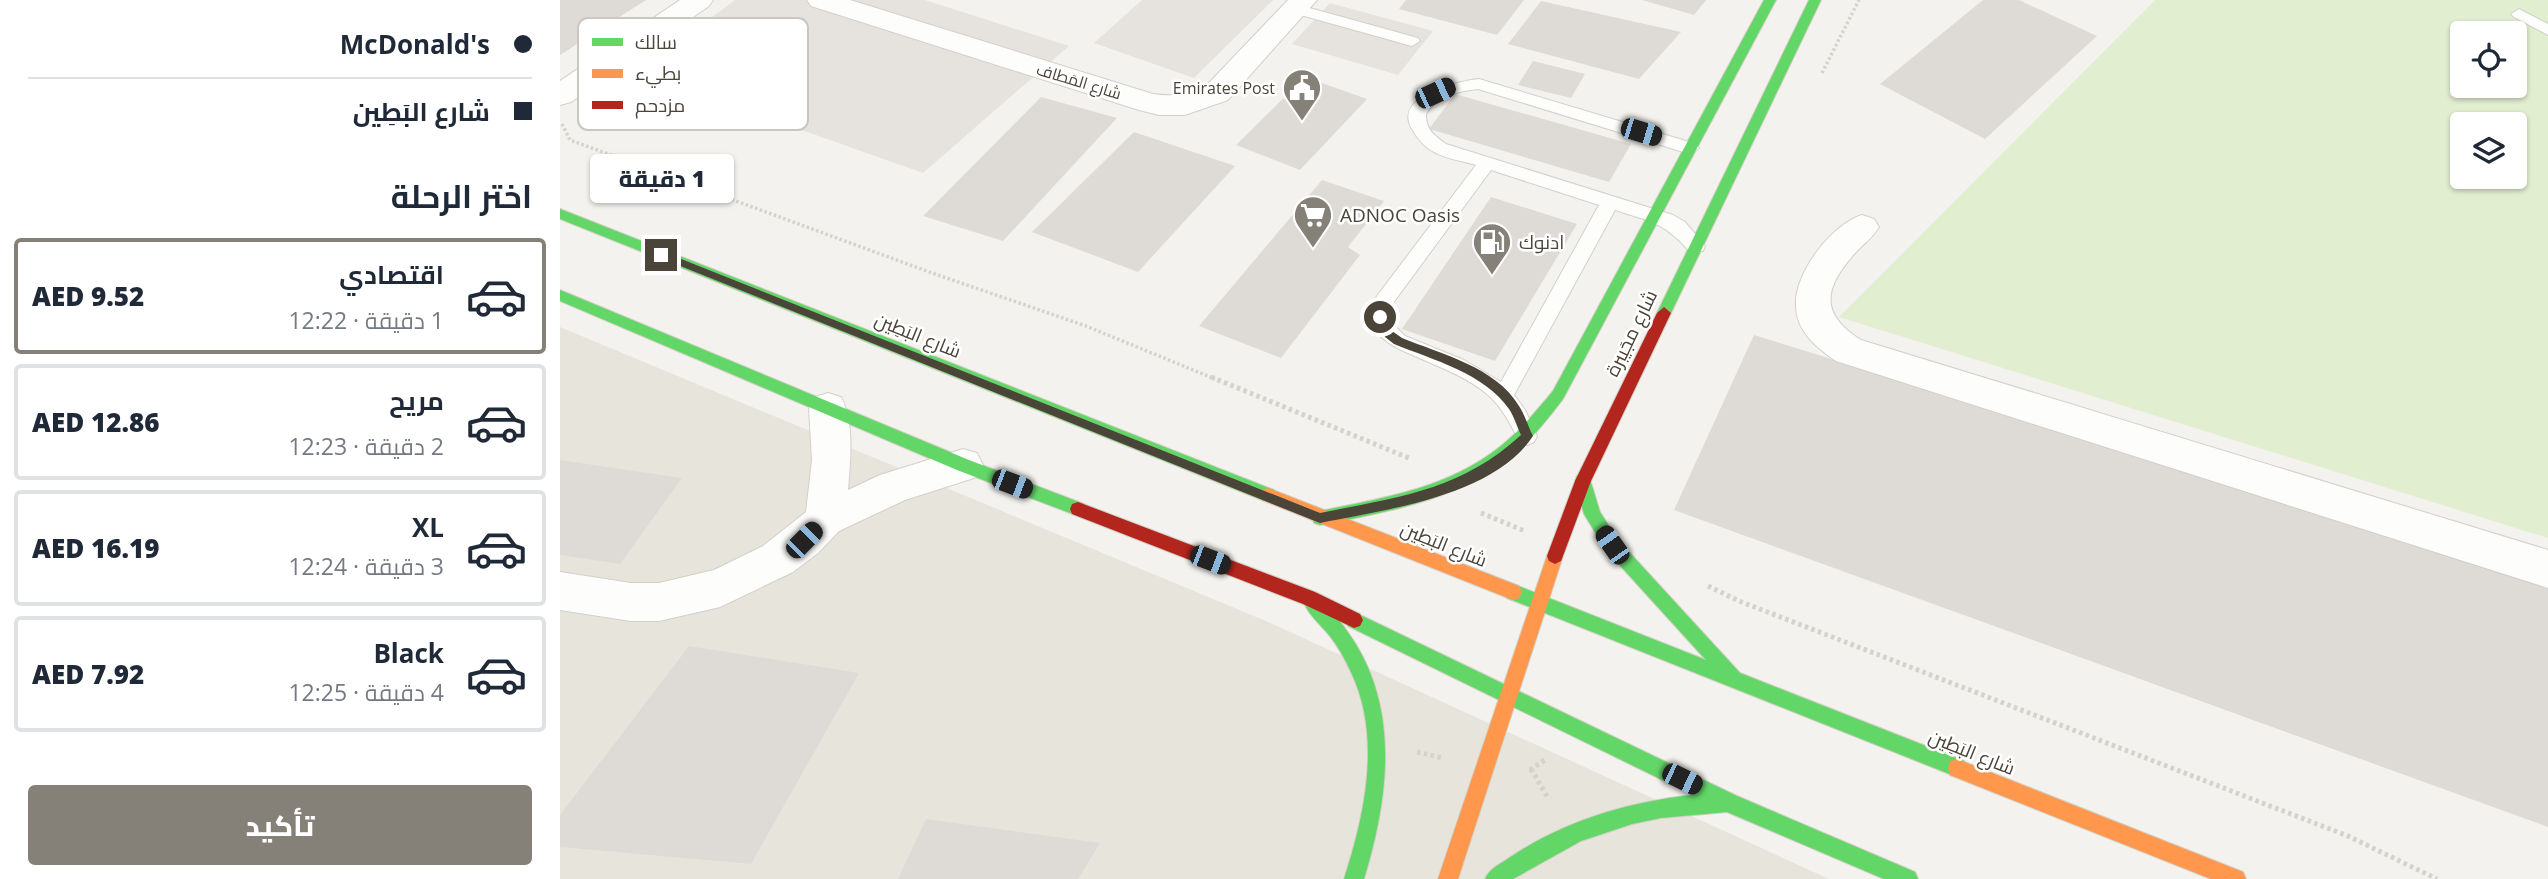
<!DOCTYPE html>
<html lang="ar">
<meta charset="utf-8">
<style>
:root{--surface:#fff;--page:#f2f2f3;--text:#1f2937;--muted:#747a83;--line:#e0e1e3;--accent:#868178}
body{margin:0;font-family:"Open Sans",Cairo,sans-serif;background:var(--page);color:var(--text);direction:rtl;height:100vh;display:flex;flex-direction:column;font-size:26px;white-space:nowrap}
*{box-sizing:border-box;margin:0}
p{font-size:23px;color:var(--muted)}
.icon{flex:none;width:38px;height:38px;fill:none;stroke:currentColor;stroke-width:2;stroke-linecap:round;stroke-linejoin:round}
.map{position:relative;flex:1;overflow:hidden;direction:ltr}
.sheet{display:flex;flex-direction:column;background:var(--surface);width:560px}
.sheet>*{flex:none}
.guide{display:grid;align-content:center;height:154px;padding:0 28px;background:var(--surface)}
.controls{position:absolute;left:1890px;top:21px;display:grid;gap:14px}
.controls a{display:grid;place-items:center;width:77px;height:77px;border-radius:7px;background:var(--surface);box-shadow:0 2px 5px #0004;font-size:35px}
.end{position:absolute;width:32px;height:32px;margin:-16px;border:9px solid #4b4439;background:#fff;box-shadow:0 0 0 4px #fff}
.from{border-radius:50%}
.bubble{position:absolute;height:49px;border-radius:7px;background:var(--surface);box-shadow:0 2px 5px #0004;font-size:23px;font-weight:800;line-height:49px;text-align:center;direction:rtl}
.car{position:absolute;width:21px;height:42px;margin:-21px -10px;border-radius:9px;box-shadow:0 0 5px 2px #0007;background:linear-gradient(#222 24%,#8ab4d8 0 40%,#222 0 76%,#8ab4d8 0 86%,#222 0)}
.guide b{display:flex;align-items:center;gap:24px;height:66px;font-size:26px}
.guide b+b{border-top:2px solid var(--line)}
.guide i{width:18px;height:18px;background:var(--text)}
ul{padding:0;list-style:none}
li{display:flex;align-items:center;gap:21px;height:116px;margin:0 14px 10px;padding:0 14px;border:4px solid var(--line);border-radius:7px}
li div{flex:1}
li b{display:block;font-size:26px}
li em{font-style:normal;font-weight:800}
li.selected{border-color:var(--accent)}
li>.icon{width:63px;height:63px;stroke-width:1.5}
h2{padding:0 28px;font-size:32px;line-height:84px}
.action{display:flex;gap:14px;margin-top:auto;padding:14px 28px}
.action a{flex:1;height:80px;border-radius:7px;background:var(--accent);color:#fff;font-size:28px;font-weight:800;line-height:80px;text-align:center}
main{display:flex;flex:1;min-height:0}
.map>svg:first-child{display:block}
.residential{fill:#e7e4dc}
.green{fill:#e1eecf;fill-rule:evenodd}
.parking{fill:#e6e3df}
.building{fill:#dedbd6}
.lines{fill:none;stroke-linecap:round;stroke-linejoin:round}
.lane-casing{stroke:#d2d0cb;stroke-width:2}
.street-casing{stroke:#d2d0cb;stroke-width:2}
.fast-casing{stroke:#d3cfc5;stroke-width:2}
.slow-casing{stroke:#d3cfc5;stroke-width:2}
.jam-casing{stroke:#d3cfc5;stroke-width:2}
.path-far1{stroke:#d3d2cc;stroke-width:3.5;stroke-dasharray:2.5 2.5;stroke-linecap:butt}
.path{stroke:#d3d2cc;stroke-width:5;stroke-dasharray:3.5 3.5;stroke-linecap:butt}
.lane{fill:#fdfdfc;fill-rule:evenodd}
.street{fill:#fdfdfc;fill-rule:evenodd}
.fast{fill:#63d668;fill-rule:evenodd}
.slow{fill:#ff974d;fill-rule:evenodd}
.jam{fill:#b3261e;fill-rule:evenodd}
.route{fill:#4b4439}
.labels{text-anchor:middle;stroke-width:5;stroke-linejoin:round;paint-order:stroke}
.far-street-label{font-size:16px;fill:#4b4439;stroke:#fff}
.far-poi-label{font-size:16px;fill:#4b4439;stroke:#fff;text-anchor:end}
.poi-label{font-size:19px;fill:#4b4439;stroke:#fff;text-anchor:start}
.street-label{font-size:19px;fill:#4b4439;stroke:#fff}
.key{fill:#fff;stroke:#c9c7c4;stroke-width:2}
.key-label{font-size:19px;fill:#4b4439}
</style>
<main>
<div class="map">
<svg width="1988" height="879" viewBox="0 0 1988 879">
<rect width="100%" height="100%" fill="#f4f2ee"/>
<polygon class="residential" points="0,327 706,621 1269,879 0,879"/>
<path class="green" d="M1595,0H1988V538L1279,317ZM1902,33H1955V86H1902ZM1902,124H1955V177H1902Z"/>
<g class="parking">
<polygon points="175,0 365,0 509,46 363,173 78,72"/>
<polygon points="582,0 713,0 634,78 534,43"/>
<polygon points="770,3 873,31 838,75 732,44"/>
</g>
<g class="building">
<polygon points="0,0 86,0 0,55"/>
<polygon points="846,0 964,0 937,35 839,9"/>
<polygon points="1082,0 1146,0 1134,15"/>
<polygon points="1423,0 1459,0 1537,36 1425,139 1320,84"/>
<polygon points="981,1 1121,32 1079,79 948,44"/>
<polygon points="973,61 1025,74 1011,98 958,85"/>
<polygon points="745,77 807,99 740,170 676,145"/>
<polygon points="895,94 1071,144 1049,182 869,129"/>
<polygon points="481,97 557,118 443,241 363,216"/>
<polygon points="574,132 675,166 578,272 472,232"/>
<polygon points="762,180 824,201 788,247 800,255 721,358 639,326"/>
<polygon points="931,197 1017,224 935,361 842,329"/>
<polygon points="1194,335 1988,580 1988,827 1114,510"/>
<polygon points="0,460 122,478 60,564 0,555"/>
<polygon points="129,646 299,673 191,864 0,847 0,815"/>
<polygon points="366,819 540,843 518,879 338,879"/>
</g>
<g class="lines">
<g class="lane-casing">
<g id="lane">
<polygon points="735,4 858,38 860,41 852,46 730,12 727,9 730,6"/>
<polygon points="1959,9 1988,24 1988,35 1954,17 1951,14"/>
<path d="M919,79L1136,144L1139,148L1130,154L918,89C899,91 877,96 866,114C866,130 874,135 886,144L1113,215L1125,222L1145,246L1143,251H1129C1104,222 1089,221 1055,210L954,395L965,410L977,436L974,442L967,445L960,442C949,422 941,404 922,390C907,379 890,371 873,364C845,351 794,338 817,296L916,165C903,161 887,159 874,152C864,147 857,138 852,129C832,96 899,81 919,79ZM931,170L1039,205L941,382L904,360L845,336L832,323L833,303Z"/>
</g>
</g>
<g class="street-casing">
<g id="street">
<polygon points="120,0 153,0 149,6 11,102 0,105 0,81"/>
<path d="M247,0H290L593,94C613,97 629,95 646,86L728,0H757L668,100L625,115H599L579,110L251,6Z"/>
<path d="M1302,215L1314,219L1319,227C1313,237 1305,243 1297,251C1264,287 1258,313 1301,340L1988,550V588L1276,361C1257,348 1237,332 1236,307C1233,274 1272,224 1302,215Z"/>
<path d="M268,393L281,397C295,423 290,461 288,490L320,475L403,449L417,453L423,465L417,477L345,500L279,531L258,553L233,572L160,607L99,621H71L0,610V572L71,583H99L154,570L203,546L246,512L252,460L249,408L255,397Z"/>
</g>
</g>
<g class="fast-casing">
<g id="fast">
<path d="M1204,0H1216L1003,399C988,419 972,439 952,456C898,500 827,512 760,525L754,523L752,518L754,513L760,511C824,498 889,488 941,446C961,430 977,410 993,391Z"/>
<polygon points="1249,0 1261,0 1111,313 1104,319 1099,317 1097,313"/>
<polygon points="0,209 714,490 716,495 714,500 708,502 702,500 0,219"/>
<polygon points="0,290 409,460 524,504 526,509 524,514 518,516 397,470 0,301"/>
<polygon points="1023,474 1029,476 1040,512 1058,540 1180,673 1404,761 1406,768 1404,775 1397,777 947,598 944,592 947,586 953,584 1146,660 1046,550 1024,514 1015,481 1017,476"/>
<path d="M754,597C767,602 779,620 787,631C841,705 829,797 804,879H784C805,814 822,737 791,672C785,659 778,646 769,635C761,625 750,616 745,605L748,599Z"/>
<path d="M794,612L1177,796L1355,872L1358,879H1324L1167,812L1101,818L1072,824L1021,841L953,879H925C929,869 940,864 949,858C1004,821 1067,802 1133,795L788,626L785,620L788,614Z"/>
</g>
</g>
<g class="slow-casing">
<g id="slow">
<polygon points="708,488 959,586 962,592 959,598 953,600 702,500 700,495 702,490"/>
<polygon points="995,548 1001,551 1003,556 898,879 878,879 987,556 989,551"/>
<polygon points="1397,759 1683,872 1686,879 1651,879 1390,775 1388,768 1390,761"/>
</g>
</g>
<g class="jam-casing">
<g id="jam">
<polygon points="1104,307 1111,313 1031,481 1003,556 1001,561 995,564 989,561 987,556 1015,481 1097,313"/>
<polygon points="518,502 755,592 800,614 803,620 800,626 794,628 743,604 512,514 510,509 512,504"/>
</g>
</g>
<g class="path-far1">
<polyline points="1262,73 1299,0"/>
<polyline points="2,124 10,140 372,273 526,326 655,379"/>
</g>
<g class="path">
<polyline points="651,377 849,458"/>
<polyline points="921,513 965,531"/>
<polyline points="1148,586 1179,601 1788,836 1877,879"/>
<polyline points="857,752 883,758"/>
<polyline points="971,769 988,798"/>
<polyline points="970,770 986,759"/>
</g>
<use href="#lane" class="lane"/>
<use href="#street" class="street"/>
<use href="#fast" class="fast"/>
<use href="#slow" class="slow"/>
<use href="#jam" class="jam"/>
</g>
<path class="route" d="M101,251L760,513C838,497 900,491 961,435C957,427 954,416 949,409C924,373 873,360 834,344L825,337L815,317L817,314H824L832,331L842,338C881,354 936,367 959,406C965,415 968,426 973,436C934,496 824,510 760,523L98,257L96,255Z"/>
<defs>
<g id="civic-pin" transform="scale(2.0125)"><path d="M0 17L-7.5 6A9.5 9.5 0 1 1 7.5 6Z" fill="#868178" stroke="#fff"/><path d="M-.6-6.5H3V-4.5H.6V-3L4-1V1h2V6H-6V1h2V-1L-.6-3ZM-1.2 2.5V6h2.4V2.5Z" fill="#fff"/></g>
<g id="supermarket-pin" transform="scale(2.0125)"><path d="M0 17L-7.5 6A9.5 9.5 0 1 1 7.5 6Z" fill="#868178" stroke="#fff"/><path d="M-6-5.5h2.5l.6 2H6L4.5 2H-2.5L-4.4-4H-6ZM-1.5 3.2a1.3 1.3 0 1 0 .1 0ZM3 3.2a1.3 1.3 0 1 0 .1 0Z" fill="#fff"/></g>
<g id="fuel-pin" transform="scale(2.0125)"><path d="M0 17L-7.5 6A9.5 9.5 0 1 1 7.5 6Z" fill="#868178" stroke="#fff"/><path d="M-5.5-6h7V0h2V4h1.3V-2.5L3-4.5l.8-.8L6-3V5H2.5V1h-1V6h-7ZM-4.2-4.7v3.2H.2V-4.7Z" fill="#fff"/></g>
</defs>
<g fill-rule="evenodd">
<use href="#civic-pin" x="742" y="88"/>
<use href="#supermarket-pin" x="753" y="215"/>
<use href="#fuel-pin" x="932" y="242"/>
</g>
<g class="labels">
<g class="far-street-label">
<text transform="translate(519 81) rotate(17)" y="6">شارع المَطاف</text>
</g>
<g class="far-poi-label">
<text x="715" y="94">Emirates Post</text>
</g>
<g class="poi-label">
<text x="780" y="222">ADNOC Oasis</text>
<text x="959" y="249">ادنوك</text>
</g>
<g class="street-label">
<text transform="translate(1071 333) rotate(-64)" y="7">شارع مجَيبرة</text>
<text transform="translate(358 335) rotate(22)" y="7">شارع البَطِين</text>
<text transform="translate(884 544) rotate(22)" y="7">شارع البَطِين</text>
<text transform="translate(1412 752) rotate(22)" y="7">شارع البَطِين</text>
</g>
</g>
<rect x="18" y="18" width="230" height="112" rx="10" class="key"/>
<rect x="32" y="38" width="31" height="8" fill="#63d668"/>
<rect x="32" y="69" width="31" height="9" fill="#ff974d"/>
<rect x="32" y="101" width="31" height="8" fill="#b3261e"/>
<g class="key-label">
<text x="75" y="49">سالك</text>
<text x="75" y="80">بطيء</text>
<text x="75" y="112">مزدحم</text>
</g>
</svg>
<div class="controls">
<a><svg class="icon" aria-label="locate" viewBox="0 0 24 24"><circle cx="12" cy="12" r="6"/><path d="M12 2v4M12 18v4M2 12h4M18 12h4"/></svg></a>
<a><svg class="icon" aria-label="layers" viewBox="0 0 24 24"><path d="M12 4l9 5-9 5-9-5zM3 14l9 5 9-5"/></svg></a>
</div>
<i class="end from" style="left:820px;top:317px"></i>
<i class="end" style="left:101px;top:255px"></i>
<div class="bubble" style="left:30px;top:154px;width:144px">1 دقيقة</div>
<i class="car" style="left:875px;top:93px;rotate:65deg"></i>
<i class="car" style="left:1081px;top:132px;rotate:107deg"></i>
<i class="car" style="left:452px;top:484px;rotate:111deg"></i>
<i class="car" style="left:244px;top:540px;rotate:45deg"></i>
<i class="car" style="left:1052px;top:545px;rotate:325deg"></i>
<i class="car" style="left:650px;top:560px;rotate:111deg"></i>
<i class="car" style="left:1122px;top:779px;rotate:116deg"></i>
</div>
<section class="sheet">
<div class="guide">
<b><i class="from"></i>McDonald's</b>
<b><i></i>شارع البَطِين</b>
</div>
<h2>اختر الرحلة</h2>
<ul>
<li class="selected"><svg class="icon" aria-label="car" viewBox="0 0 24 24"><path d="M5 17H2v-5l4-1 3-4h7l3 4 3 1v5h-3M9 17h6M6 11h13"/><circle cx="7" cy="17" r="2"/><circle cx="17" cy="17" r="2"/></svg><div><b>اقتصادي</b><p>1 دقيقة · 12:22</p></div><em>AED 9.52</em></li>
<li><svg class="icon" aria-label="car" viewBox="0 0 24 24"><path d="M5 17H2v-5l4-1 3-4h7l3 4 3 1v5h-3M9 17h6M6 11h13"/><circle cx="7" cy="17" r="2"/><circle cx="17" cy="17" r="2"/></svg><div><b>مريح</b><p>2 دقيقة · 12:23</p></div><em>AED 12.86</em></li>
<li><svg class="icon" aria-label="car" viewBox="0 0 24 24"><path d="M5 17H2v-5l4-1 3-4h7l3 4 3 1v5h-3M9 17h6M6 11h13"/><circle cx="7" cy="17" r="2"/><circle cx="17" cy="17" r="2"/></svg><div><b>XL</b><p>3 دقيقة · 12:24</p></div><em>AED 16.19</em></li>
<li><svg class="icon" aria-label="car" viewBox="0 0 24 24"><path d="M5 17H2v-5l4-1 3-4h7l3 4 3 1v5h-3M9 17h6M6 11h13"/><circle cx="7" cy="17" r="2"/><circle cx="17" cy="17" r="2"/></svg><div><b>Black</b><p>4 دقيقة · 12:25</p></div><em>AED 7.92</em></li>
</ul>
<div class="action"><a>تأكيد</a></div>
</section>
</main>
